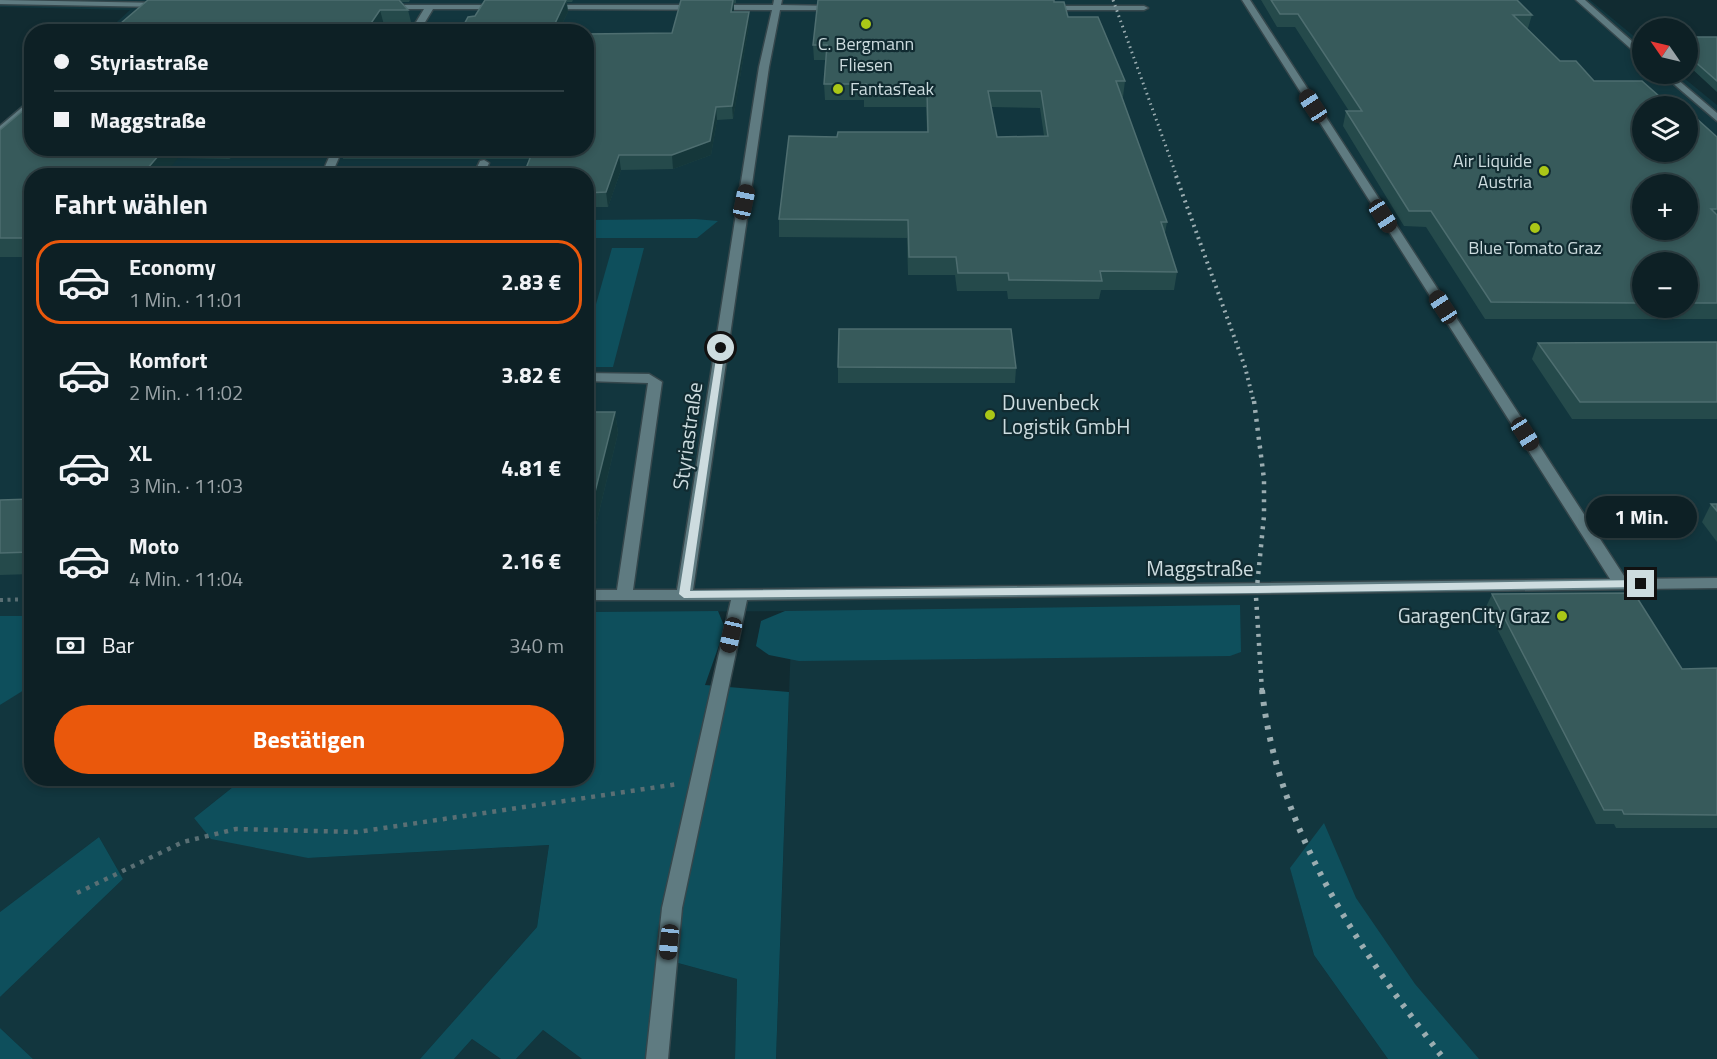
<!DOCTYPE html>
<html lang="de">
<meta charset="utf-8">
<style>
:root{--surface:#0d2025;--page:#1b2d32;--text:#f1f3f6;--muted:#9aa3a7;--line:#2d3e42;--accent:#ea580c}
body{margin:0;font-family:"Titillium Web",sans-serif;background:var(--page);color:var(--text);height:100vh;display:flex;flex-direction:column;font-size:22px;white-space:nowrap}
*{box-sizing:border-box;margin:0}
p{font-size:20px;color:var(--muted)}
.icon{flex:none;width:33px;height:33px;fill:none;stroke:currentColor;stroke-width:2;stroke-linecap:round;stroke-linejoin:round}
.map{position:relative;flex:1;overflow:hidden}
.details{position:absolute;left:24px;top:168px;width:570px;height:618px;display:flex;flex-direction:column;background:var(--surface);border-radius:24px;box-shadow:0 3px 9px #0003,0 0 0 2px var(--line)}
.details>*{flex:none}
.hud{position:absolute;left:24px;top:24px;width:570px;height:132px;border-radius:24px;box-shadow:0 3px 9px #0003,0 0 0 2px var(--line);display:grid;align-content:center;height:132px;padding:0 30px;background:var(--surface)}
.needle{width:39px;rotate:304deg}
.buttons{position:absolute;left:1632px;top:18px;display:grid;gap:12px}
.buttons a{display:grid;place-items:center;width:66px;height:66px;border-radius:50%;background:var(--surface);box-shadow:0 3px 9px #0003,0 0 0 2px var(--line);font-size:30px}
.end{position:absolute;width:27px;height:27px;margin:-14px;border:8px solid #cddcdf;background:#111;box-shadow:0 0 0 3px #111}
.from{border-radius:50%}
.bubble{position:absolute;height:42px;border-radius:21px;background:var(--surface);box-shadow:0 3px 9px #0003,0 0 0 2px var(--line);font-size:20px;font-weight:700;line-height:42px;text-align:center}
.car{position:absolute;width:18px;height:36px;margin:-18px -9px;border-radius:8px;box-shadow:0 0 4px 2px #0007;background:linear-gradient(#222 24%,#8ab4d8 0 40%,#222 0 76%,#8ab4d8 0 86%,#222 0)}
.hud b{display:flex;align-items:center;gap:21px;height:57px;font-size:22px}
.hud b+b{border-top:2px solid var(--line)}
.hud i{width:15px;height:15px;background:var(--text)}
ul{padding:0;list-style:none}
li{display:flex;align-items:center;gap:18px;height:84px;margin:0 12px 9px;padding:0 18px;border:3px solid transparent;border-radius:24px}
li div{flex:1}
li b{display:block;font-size:22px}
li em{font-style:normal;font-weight:700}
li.on{border-color:var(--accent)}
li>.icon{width:54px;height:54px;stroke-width:1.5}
h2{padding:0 30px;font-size:27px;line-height:72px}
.pay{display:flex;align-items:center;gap:15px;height:66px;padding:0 30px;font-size:22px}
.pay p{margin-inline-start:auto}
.action{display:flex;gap:12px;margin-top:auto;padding:12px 30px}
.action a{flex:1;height:69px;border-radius:36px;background:var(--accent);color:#fff;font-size:24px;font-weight:700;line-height:69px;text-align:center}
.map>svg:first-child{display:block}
.built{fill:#12363e;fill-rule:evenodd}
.green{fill:#0e4f5c}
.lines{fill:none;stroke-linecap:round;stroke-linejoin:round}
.minor-casing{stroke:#35474c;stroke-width:3}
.path-far1{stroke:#5a6f74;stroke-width:4;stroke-dasharray:3 4.5;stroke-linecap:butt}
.path{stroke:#5a6f74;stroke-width:4.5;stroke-dasharray:4 6;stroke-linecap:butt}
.minor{fill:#5f7b81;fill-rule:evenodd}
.rail-far3{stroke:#9badb1;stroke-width:3;stroke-dasharray:1.5 4;stroke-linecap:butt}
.rail-far2{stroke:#9badb1;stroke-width:4;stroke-dasharray:2 4.5;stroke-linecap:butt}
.rail-far1{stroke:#9badb1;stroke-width:4.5;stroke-dasharray:3 6;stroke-linecap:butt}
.rail{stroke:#9badb1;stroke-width:6;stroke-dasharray:4 8;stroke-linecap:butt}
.wall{fill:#254a4b;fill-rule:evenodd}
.shaded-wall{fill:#15373a}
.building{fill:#375a5b;stroke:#4e6e70;stroke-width:1.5;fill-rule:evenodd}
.route{fill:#cddcdf}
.poi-dot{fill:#aac717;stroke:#112b31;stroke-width:2}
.labels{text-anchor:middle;stroke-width:4.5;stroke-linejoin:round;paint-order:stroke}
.far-poi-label{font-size:18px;fill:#cddcdf;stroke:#112b31}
.poi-label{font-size:21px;fill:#cddcdf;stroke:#112b31;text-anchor:start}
.street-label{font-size:21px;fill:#cddcdf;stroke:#112b31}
</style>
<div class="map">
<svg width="1717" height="1059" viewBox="0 0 1717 1059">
<rect width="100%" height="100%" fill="#112b31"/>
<g class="built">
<path d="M0,0H1590L1642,43V74H1679L1717,105V1059H1424L1291,870L1314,955L1388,1059H776L792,611L587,612L586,176H32L31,616H0V124L31,97L32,148H586V32L107,31L130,10L0,7ZM1642,106H1688V152H1642ZM1642,184H1688V230H1642ZM1642,262H1688V308H1642Z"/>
<polygon points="30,684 32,778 243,779 194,818 308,858 549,845 537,927 420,1059 33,1059 0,1028 0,997 123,879 99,837 0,912 0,705"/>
<polygon points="667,960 737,979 735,1059 657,1059"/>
<polygon points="543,1030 582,1059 516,1059"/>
<polygon points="472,1039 501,1059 454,1059"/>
</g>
<g class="green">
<polygon points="695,219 718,221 697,238 587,238 587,220"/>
<polygon points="612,248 644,248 613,367 587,367 587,336"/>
<polygon points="1240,605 1241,652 1230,656 799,661 769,655 756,646 761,621 785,611"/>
<polygon points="718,611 725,628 705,685 789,692 776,1059 735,1059 737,979 667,960 657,1059 582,1059 543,1030 516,1059 501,1059 472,1039 454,1059 420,1059 537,927 549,845 308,858 211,839 194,818 243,779 586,778 587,612"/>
<polygon points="0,616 31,616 32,685 0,705"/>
<polygon points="1324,823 1356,898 1415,984 1479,1059 1388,1059 1314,955 1290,868"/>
<polygon points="99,837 123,879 0,997 0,912"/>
<polygon points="0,1028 33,1059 0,1059"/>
</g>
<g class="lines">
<g class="minor-casing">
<g id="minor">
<polygon points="0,0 162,3 166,5 162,7 0,4"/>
<polygon points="774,0 782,0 781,5 837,6 841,8 837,10 780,10 769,67 693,590 1610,579 1242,0 1250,0 1626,579 1717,578 1717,588 747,600 682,908 668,1059 646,1059 662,908 731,600 586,600 586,590 617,590 648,383 586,381 586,373 649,374 662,382 633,590 677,590 759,67 772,10 549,9 545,7 549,5 773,5"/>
<polygon points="1576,0 1585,0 1642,50 1642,57 1639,56"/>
<polygon points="387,5 501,5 505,7 501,9 433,9 419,32 410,32 424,9 384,9 384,5"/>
<polygon points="1047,6 1144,6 1148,8 1144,10 1044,10 1043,8"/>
<polygon points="1662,74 1671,74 1717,113 1717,121"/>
<polygon points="32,99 32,108 0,134 0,126"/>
<polygon points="333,148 343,148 331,176 321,176"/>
<polygon points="484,160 489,163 483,176 473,176 480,161"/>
</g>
</g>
<polyline class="path-far1" points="0,600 32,599"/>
<polyline class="path" points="77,893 183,842 236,829 357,832 678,784"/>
<use href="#minor" class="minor"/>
<polyline class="rail-far3" points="1113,0 1177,177"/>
<polyline class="rail-far2" points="1176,176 1245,367 1254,403"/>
<polyline class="rail-far1" points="1254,401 1264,479 1264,516 1256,597 1262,691"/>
<path class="rail" d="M1262,690C1277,829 1360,952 1444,1059"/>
</g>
<g class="wall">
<polygon points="148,0 410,0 409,2 401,2 408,10 412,26 114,29"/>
<polygon points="485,0 573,0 572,2 567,2 568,12 558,32 460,32 475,16"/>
<polygon points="681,0 736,0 736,3 734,3 734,12 749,12 749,24 733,119 717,120 711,155 673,169 621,170 608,207 586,207 586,176 529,159 343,159 341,148 586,148 672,33"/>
<path d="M1261,0H1517L1532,15L1528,28H1527L1560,61L1594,81L1659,96L1717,137V319H1485L1426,227L1404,226L1343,126L1346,111H1349L1295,27H1277ZM1642,262H1688V308H1642Z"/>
<path d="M1054,2L1125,81L1123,97H1122L1167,222L1165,233L1177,272L1174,290H1101L1099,299H1008L1007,291H957L955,275H908L907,238L779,237V219L837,137L927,132L926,107H864V100H825L824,84L826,60H814L813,45ZM991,107L1040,108L1044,136L997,137Z"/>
<polygon points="1688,37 1717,37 1717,92 1690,67 1688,67"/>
<polygon points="0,130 32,148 238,148 230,159 178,158 32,176 32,257 0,257"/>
<polygon points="1717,342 1717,419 1572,419 1532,359 1538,343"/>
<polygon points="838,367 1016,368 1015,383 838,383"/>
<polygon points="586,412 615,412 618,433 589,554 586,554"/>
<polygon points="32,499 32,574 0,575 0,500"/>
<polygon points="1711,504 1717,504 1717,542 1702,522"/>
<polygon points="1492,594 1682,669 1717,668 1717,828 1616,828 1614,824 1596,824 1486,607"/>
</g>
<g class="shaded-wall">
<polygon points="566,0 568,12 558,32 551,32"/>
<polygon points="733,0 734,12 731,12"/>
<polygon points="380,10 384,25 380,32 365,32"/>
<polygon points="749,12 749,24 733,119 732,106"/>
<polygon points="716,107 717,120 711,155 673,169 672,155"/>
<polygon points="165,148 175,148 178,158 164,176 141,176"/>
<polygon points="227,148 238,148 230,159"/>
<polygon points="619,155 621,170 608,207 606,192"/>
<polygon points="615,412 618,433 589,554 586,537 586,528"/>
</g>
<g class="building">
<polygon points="148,0 399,0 408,10 380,10 365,32 105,32 108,29 114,29"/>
<polygon points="485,0 566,0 551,32 460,32 468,17 475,16"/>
<polygon points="681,0 733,0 731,12 749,12 732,106 716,107 710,141 672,155 619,155 606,192 586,193 586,176 523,176 534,148 586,148 586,34 672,33"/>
<path d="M818,0H1054V2H1064L1068,17H1098L1125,81H1116L1167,222H1161L1177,272L1100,271L1102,281L1009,280L1008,273H958L956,257H909L908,220L779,219L789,136L837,137L838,132H928L927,91H864L866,84H824L827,45H813ZM988,91H1041L1048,136L997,137Z"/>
<path d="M1271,0H1517L1532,15H1513L1560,61H1576L1594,81H1642L1659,96L1672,97L1683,106H1642V152H1688V111L1717,137V209H1711L1717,215V303H1688V262H1642V303L1491,302L1431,211H1409L1346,111H1362L1298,14H1280ZM1642,184H1688V230H1642Z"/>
<polygon points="1688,37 1717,37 1717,81 1693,60 1688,60"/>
<polygon points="32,103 32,148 165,148 141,176 32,176 32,238 0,238 0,130"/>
<polygon points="839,329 1011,329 1016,368 838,367"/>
<polygon points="1717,342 1717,402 1580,402 1538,343"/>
<polygon points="586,412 615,412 586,528"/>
<polygon points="32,499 32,552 0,553 0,500"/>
<polygon points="1711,504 1717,504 1717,511"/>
<polygon points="1634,593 1682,669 1717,668 1717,815 1624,814 1622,810 1604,810 1492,594"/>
</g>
<polygon class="route" points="718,346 725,348 690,591 1256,586 1641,580 1646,584 1641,587 1256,593 684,598 679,594"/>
<g class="poi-dot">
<circle cx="866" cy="24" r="6"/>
<circle cx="838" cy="89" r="6"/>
<circle cx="1544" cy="171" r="6"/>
<circle cx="1535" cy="228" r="6"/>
<circle cx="990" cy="415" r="6"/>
<circle cx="1562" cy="616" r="6"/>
</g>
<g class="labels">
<g class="far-poi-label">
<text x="866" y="50">C. Bergmann<tspan x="866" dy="21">Fliesen</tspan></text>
<text x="850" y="95" text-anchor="start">FantasTeak</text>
<text x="1532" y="167" text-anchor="end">Air Liquide<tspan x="1532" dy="21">Austria</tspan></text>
<text x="1535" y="254">Blue Tomato Graz</text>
</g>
<g class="poi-label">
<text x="1002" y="410">Duvenbeck<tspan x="1002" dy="24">Logistik GmbH</tspan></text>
<text x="1550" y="623" text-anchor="end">GaragenCity Graz</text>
</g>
<g class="street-label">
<text transform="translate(688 436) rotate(-82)" y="7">Styriastraße</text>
<text x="1200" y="576">Maggstraße</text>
</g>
</g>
</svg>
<div class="buttons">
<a><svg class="needle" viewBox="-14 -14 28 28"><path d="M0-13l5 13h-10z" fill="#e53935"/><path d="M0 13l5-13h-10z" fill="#9aa3a7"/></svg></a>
<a><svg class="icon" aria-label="layers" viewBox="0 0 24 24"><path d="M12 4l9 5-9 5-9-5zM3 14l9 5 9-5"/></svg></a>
<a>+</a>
<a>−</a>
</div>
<i class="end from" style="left:721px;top:348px"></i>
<i class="end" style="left:1641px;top:584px"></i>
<div class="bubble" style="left:1586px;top:496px;width:111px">1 Min.</div>
<i class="car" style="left:1313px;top:106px;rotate:327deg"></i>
<i class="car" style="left:744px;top:202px;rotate:12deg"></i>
<i class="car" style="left:1383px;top:216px;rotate:147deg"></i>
<i class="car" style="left:1443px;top:307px;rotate:327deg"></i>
<i class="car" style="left:1525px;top:434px;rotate:148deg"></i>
<i class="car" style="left:731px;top:635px;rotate:193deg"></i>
<i class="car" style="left:669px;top:942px;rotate:186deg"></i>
<div class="hud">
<b><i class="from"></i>Styriastraße</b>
<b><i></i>Maggstraße</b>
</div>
<section class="details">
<h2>Fahrt wählen</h2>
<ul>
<li class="on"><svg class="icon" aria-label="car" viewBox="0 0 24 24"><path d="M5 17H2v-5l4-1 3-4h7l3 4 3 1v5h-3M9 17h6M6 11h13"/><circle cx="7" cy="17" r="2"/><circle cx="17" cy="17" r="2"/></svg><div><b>Economy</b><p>1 Min. · 11:01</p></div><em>2.83 €</em></li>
<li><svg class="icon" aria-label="car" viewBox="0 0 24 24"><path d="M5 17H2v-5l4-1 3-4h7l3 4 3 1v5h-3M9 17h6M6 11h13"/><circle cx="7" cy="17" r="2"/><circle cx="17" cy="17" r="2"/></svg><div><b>Komfort</b><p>2 Min. · 11:02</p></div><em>3.82 €</em></li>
<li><svg class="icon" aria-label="car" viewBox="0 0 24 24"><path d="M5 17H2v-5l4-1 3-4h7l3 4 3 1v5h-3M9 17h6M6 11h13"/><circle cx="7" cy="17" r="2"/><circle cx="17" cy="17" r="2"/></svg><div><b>XL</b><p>3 Min. · 11:03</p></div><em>4.81 €</em></li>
<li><svg class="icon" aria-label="car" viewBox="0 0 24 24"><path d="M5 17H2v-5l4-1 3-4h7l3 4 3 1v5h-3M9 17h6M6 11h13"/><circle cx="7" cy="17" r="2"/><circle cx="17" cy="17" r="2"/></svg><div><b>Moto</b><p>4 Min. · 11:04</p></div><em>2.16 €</em></li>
</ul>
<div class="pay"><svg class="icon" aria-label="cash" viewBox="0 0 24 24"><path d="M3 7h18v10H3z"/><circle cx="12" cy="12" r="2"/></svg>Bar<p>340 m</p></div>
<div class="action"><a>Bestätigen</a></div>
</section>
</div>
